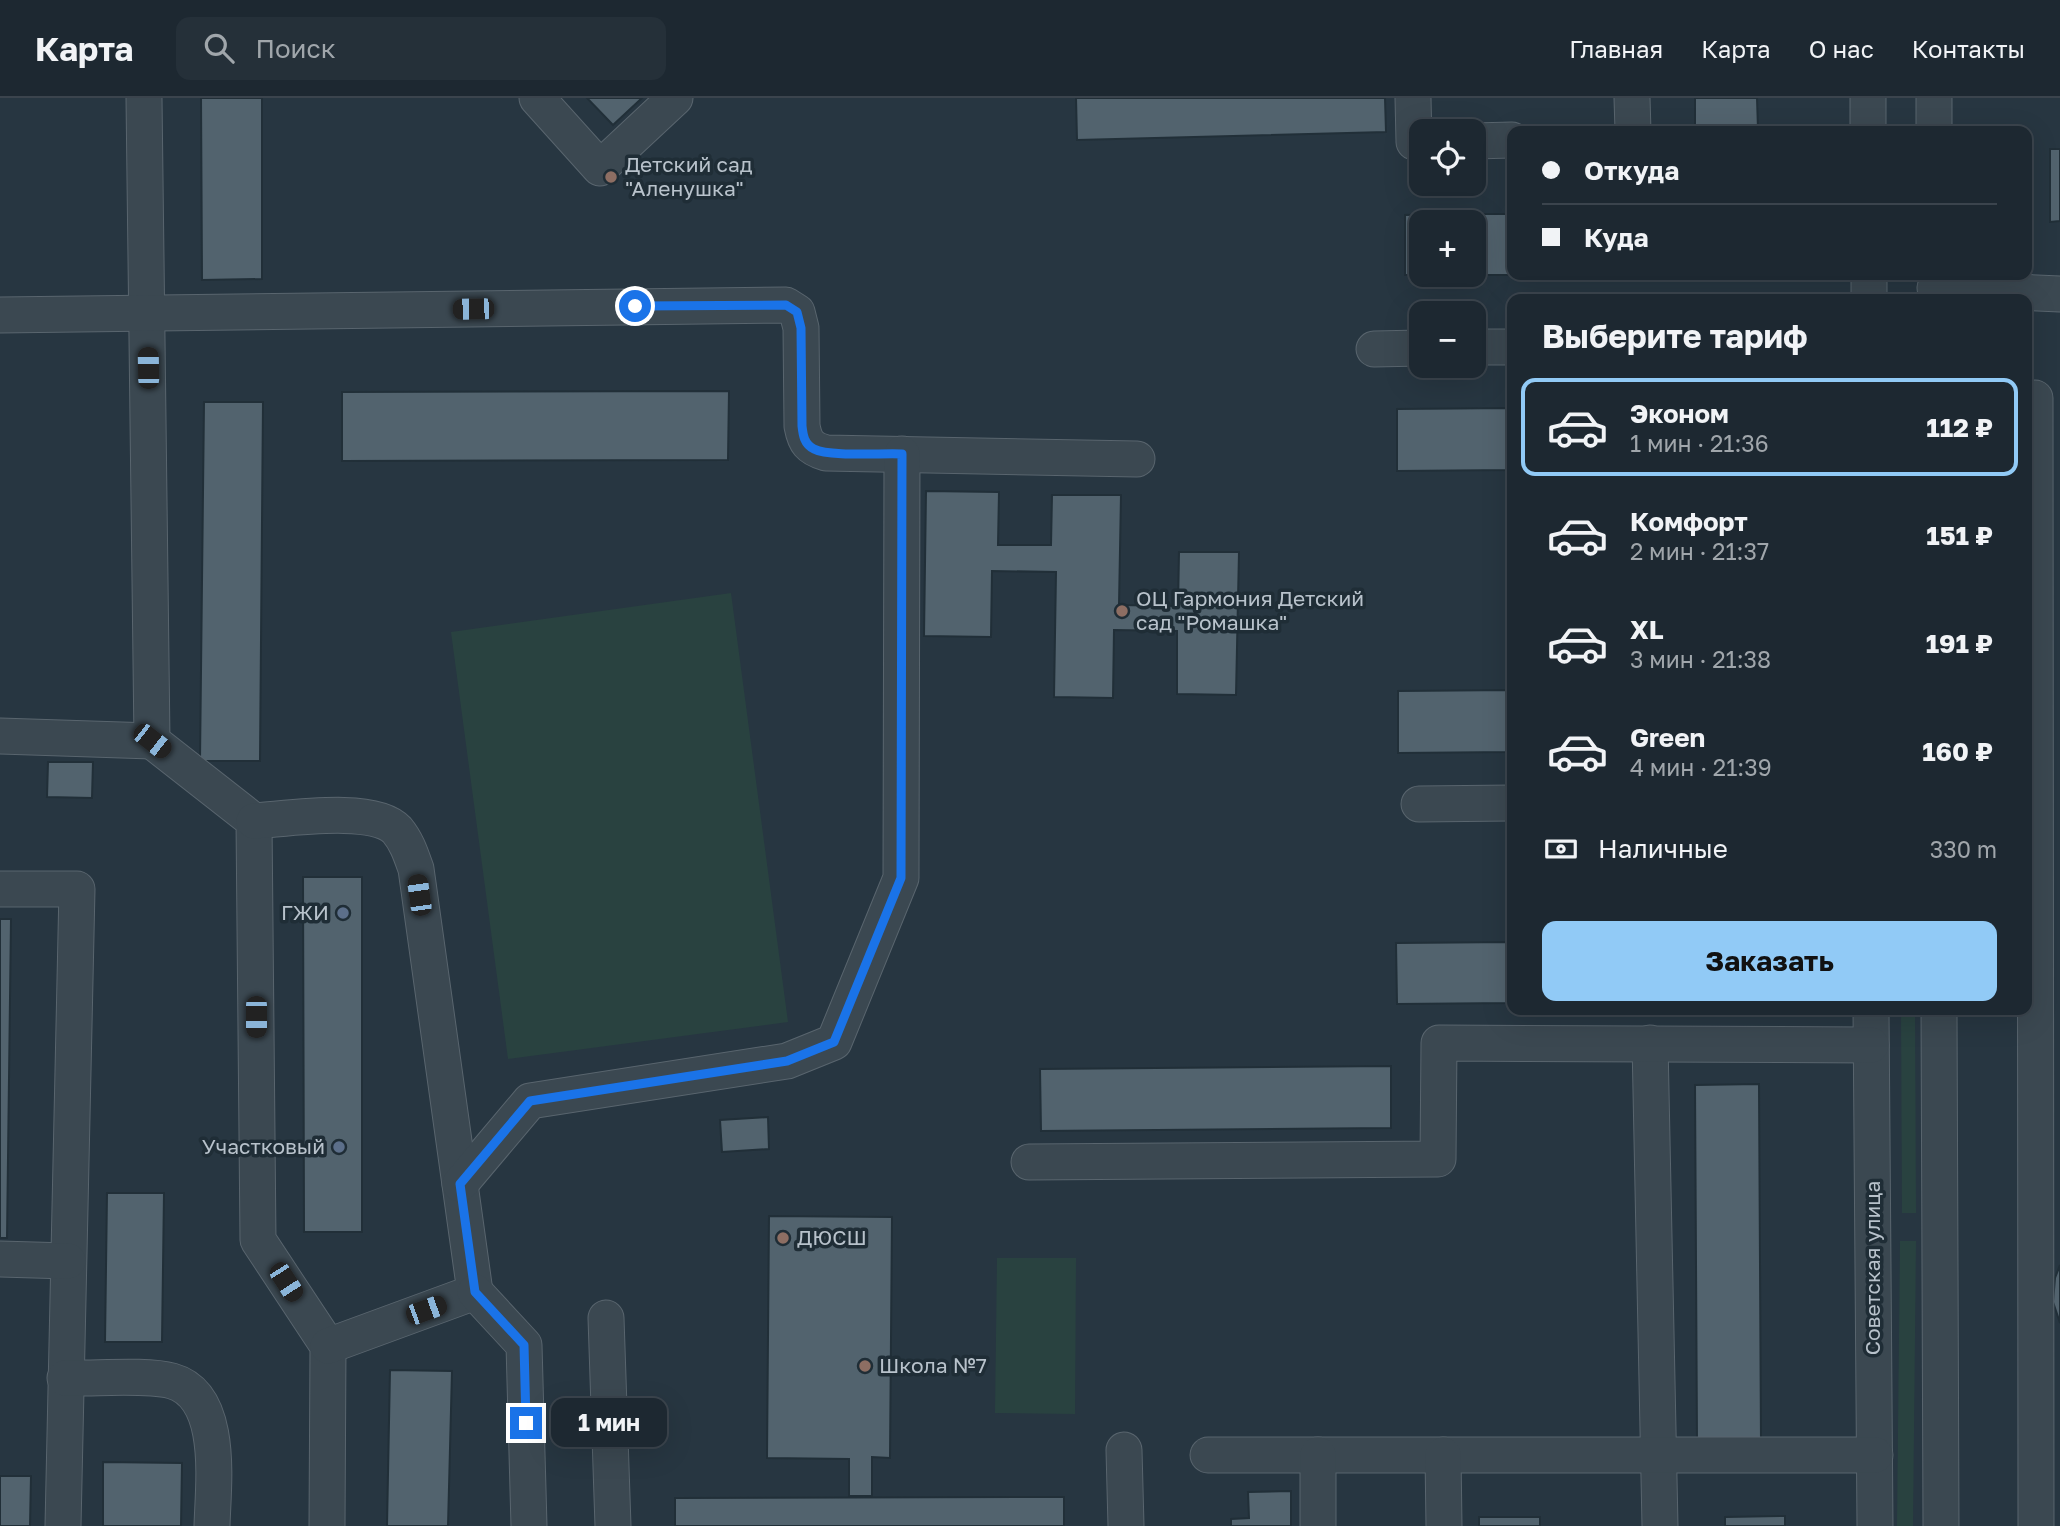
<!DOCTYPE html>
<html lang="ru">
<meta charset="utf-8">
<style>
:root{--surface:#1d2831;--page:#253039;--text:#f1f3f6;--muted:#a0a6ab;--line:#3b444d;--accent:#91caf6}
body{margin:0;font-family:"Golos Text",sans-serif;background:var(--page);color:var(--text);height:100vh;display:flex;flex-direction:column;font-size:26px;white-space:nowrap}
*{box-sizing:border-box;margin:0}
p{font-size:23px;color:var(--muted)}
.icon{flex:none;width:38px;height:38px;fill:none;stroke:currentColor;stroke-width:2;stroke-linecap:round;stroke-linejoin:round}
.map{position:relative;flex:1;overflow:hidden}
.sheet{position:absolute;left:1507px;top:196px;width:525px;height:721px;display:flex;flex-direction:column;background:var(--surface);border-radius:14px;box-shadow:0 7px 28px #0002,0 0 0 2px var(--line)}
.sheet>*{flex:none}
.top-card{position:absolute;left:1507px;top:28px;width:525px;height:154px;border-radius:14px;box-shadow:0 7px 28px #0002,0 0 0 2px var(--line);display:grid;align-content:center;height:154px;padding:0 35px;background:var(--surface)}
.controls{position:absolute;left:1409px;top:21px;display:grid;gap:14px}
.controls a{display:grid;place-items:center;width:77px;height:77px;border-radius:14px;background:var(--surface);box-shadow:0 7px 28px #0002,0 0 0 2px var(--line);font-size:35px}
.end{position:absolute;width:32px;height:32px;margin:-16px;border:9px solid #1a73e8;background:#fff;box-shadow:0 0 0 4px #fff}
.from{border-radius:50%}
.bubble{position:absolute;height:49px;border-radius:14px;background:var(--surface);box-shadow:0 7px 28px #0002,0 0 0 2px var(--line);font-size:23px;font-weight:700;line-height:49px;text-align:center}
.car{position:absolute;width:21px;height:42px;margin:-21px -10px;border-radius:9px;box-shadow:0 0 5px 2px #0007;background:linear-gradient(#222 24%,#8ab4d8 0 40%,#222 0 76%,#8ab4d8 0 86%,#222 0)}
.top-card b{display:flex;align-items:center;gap:24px;height:66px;font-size:26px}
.top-card b+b{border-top:2px solid var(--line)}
.top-card i{width:18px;height:18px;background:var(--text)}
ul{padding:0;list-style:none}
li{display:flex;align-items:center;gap:21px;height:98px;margin:0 14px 10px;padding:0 21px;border:4px solid transparent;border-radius:14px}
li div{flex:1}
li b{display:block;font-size:26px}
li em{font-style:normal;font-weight:700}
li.on{border-color:var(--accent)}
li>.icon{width:63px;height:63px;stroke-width:1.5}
h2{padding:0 35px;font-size:32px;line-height:84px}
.pay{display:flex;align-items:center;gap:18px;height:77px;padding:0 35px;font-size:26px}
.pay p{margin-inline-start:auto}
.cta{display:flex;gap:14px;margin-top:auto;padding:14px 35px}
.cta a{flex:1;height:80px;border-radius:14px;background:var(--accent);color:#111;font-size:28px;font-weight:700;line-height:80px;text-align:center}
header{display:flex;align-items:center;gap:42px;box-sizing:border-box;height:98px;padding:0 35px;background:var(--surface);border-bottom:2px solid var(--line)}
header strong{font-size:33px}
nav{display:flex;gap:38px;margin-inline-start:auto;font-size:24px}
.search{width:490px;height:63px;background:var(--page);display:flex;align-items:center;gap:18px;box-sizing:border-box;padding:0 24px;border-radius:14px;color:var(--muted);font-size:26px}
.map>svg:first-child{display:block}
.green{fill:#294240}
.building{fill:#52636e;stroke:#212f38;stroke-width:2;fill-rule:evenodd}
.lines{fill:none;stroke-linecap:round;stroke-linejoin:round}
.minor-casing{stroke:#59656e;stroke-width:37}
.minor{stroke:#3b4851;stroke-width:35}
.route{stroke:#1a73e8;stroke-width:9}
.education-dot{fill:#8d6e63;stroke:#1f2d36;stroke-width:2.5}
.service-dot{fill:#5c6f8a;stroke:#1f2d36;stroke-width:2.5}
.labels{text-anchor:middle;stroke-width:7;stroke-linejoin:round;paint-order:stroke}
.poi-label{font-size:21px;fill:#b8c2cb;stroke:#1f2d36;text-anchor:start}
.street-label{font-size:21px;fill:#b8c2cb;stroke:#1f2d36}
</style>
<header>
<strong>Карта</strong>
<div class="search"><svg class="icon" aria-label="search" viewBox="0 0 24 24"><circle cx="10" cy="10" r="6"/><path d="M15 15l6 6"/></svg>Поиск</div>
<nav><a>Главная</a><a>Карта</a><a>О нас</a><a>Контакты</a></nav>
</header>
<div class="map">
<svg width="2060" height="1428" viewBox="0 0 2060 1428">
<rect width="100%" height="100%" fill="#273641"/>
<g class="green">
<polygon points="731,495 788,924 508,961 451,534"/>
<polygon points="1901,912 1915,912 1916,1115 1902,1115"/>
<polygon points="1900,1143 1916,1143 1913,1428 1897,1428"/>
<polygon points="997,1160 1076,1160 1075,1316 995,1315"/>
</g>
<g class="building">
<polygon points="201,0 262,0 262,181 202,182"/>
<polygon points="587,0 642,0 613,27"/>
<polygon points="1076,0 1385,0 1386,34 1077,42"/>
<polygon points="1695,0 1757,0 1758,31 1695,32"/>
<polygon points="2050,51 2060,51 2060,123 2050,124"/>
<path d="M1448,116H1512V177H1515H1405V117ZM1421,124H1474V177H1421Z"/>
<polygon points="729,293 728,362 342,363 342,294"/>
<polygon points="204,304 263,304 260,663 200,663"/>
<polygon points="1512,310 1512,372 1397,373 1397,311"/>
<polygon points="926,393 999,394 998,447 1051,447 1052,397 1121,397 1119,507 1178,508 1179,454 1239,454 1236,597 1177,596 1177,533 1114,532 1113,600 1054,599 1056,474 992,473 991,539 924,538"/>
<polygon points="1512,592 1512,654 1398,655 1398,593"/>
<polygon points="48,664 93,664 92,700 47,699"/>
<polygon points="303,779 362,779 362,1134 304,1134"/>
<polygon points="0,821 11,821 7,1140 0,1140"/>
<polygon points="1512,844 1512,905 1397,906 1396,845"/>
<polygon points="1391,968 1391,1030 1041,1033 1040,971"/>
<polygon points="1759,986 1761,1344 1697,1344 1695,987"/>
<polygon points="768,1019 769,1051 722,1054 720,1022"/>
<polygon points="107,1095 164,1095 162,1244 105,1244"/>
<polygon points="769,1118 892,1119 890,1360 872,1359 872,1398 849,1398 849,1361 767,1360"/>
<polygon points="2060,1167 2060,1225 2053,1204 2055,1180"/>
<polygon points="390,1272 452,1273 448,1428 387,1428"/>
<polygon points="103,1364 182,1365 181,1428 103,1428"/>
<polygon points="0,1378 31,1378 30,1428 0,1428"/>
<polygon points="1291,1393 1291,1428 1231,1428 1231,1421 1249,1420 1248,1394"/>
<polygon points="1064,1399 1064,1428 675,1428 675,1400"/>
<polygon points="1785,1418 1785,1428 1725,1428 1725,1419"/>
<rect x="1479" y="1419" width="61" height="9"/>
</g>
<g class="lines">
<g class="minor-casing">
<g id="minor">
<polyline points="144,0 152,643 254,723 258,1142 328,1248 327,1428"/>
<polyline points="537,0 600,70 675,0"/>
<polyline points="1413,0 1414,44 1421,43"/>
<polyline points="1632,0 1633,33"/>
<polyline points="1868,0 1868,33"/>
<polyline points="1934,0 1934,33"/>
<polyline points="1474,43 1512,42"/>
<polyline points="1869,177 1869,201"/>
<polyline points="1935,190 2060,196"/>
<path d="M0,217L786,207L797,214L801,230L802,328C805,344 809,350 826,355L1137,361"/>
<polyline points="1474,249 1512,249"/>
<polyline points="1374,251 1421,250"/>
<polyline points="2035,300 2036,1428"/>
<polyline points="0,638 152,643"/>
<polyline points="1419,706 1512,705"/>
<path d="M254,723C287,721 374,707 397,732C407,744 411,757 416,771L475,1194L328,1248"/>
<polyline points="0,791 77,791 63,1428"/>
<polyline points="1871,912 1875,1428"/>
<polyline points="1939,912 1941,1428"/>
<polyline points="1650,945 1660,1428"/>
<polyline points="1029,1064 1438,1061 1439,945 1871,947"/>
<polyline points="460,1086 530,1003 787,963 834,944 901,780 902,356"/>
<polyline points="0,1161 68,1163"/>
<polyline points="475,1194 524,1247 529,1428"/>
<polyline points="606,1220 613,1428"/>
<path d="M65,1280C94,1281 146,1276 172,1283C225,1298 213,1387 212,1428"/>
<polyline points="1124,1352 1126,1428"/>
<polyline points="1208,1357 1875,1357"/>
<polyline points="1443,1357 1444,1428"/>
<polyline points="1318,1428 1318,1357"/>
</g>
</g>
<use href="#minor" class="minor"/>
</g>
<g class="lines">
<path class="route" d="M526,1325L524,1247L475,1194L460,1086L530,1003L787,963L834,944L901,780L902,356C882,355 829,359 814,351C804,346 803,337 802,328L801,230L797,214L786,207L635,208"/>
</g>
<g class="education-dot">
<circle cx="611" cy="79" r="7"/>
<circle cx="1122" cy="513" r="7"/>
<circle cx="783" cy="1140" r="7"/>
<circle cx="865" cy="1268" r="7"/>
</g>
<g class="service-dot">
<circle cx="343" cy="815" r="7"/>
<circle cx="339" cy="1049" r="7"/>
</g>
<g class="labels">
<g class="poi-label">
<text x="625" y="74">Детский сад<tspan x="625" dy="24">"Аленушка"</tspan></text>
<text x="1136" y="508">ОЦ Гармония Детский<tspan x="1136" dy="24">сад "Ромашка"</tspan></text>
<text x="329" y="822" text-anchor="end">ГЖИ</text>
<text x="325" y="1056" text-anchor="end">Участковый</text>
<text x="797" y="1147">ДЮСШ</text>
<text x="879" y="1275">Школа №7</text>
</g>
<g class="street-label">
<text transform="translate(1873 1170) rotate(-90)" y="7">Советская улица</text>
</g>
</g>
</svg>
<div class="controls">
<a><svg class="icon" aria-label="locate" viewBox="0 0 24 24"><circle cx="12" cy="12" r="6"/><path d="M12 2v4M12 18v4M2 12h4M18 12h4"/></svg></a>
<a>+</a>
<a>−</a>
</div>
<i class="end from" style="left:635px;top:208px"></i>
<i class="end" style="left:526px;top:1325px"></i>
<div class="bubble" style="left:551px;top:1300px;width:116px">1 мин</div>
<i class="car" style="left:473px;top:211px;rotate:269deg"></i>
<i class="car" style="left:148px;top:270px;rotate:359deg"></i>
<i class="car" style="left:152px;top:643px;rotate:128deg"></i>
<i class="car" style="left:419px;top:797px;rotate:352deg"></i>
<i class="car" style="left:256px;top:919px;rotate:180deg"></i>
<i class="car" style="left:286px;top:1184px;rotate:147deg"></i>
<i class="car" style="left:426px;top:1212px;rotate:70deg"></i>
<div class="top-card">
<b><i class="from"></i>Откуда</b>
<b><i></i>Куда</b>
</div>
<section class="sheet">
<h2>Выберите тариф</h2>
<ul>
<li class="on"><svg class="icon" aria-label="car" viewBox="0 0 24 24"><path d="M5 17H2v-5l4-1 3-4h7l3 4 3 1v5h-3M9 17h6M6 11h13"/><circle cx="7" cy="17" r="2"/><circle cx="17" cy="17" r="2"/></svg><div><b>Эконом</b><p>1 мин · 21:36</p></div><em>112 ₽</em></li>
<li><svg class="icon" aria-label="car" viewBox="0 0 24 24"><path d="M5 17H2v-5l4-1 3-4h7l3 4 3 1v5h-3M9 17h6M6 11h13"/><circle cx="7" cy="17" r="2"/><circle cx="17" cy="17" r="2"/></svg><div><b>Комфорт</b><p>2 мин · 21:37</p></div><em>151 ₽</em></li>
<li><svg class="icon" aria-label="car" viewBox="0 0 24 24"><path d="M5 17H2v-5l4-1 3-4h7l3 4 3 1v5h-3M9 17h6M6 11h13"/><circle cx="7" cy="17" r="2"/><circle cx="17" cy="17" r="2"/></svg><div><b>XL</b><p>3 мин · 21:38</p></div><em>191 ₽</em></li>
<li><svg class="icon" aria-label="car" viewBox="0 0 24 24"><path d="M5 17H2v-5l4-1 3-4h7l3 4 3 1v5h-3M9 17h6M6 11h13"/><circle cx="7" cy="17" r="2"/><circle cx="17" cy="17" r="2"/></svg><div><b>Green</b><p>4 мин · 21:39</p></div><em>160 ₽</em></li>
</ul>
<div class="pay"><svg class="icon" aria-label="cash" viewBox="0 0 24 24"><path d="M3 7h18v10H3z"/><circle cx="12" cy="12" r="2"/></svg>Наличные<p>330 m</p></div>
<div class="cta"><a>Заказать</a></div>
</section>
</div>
